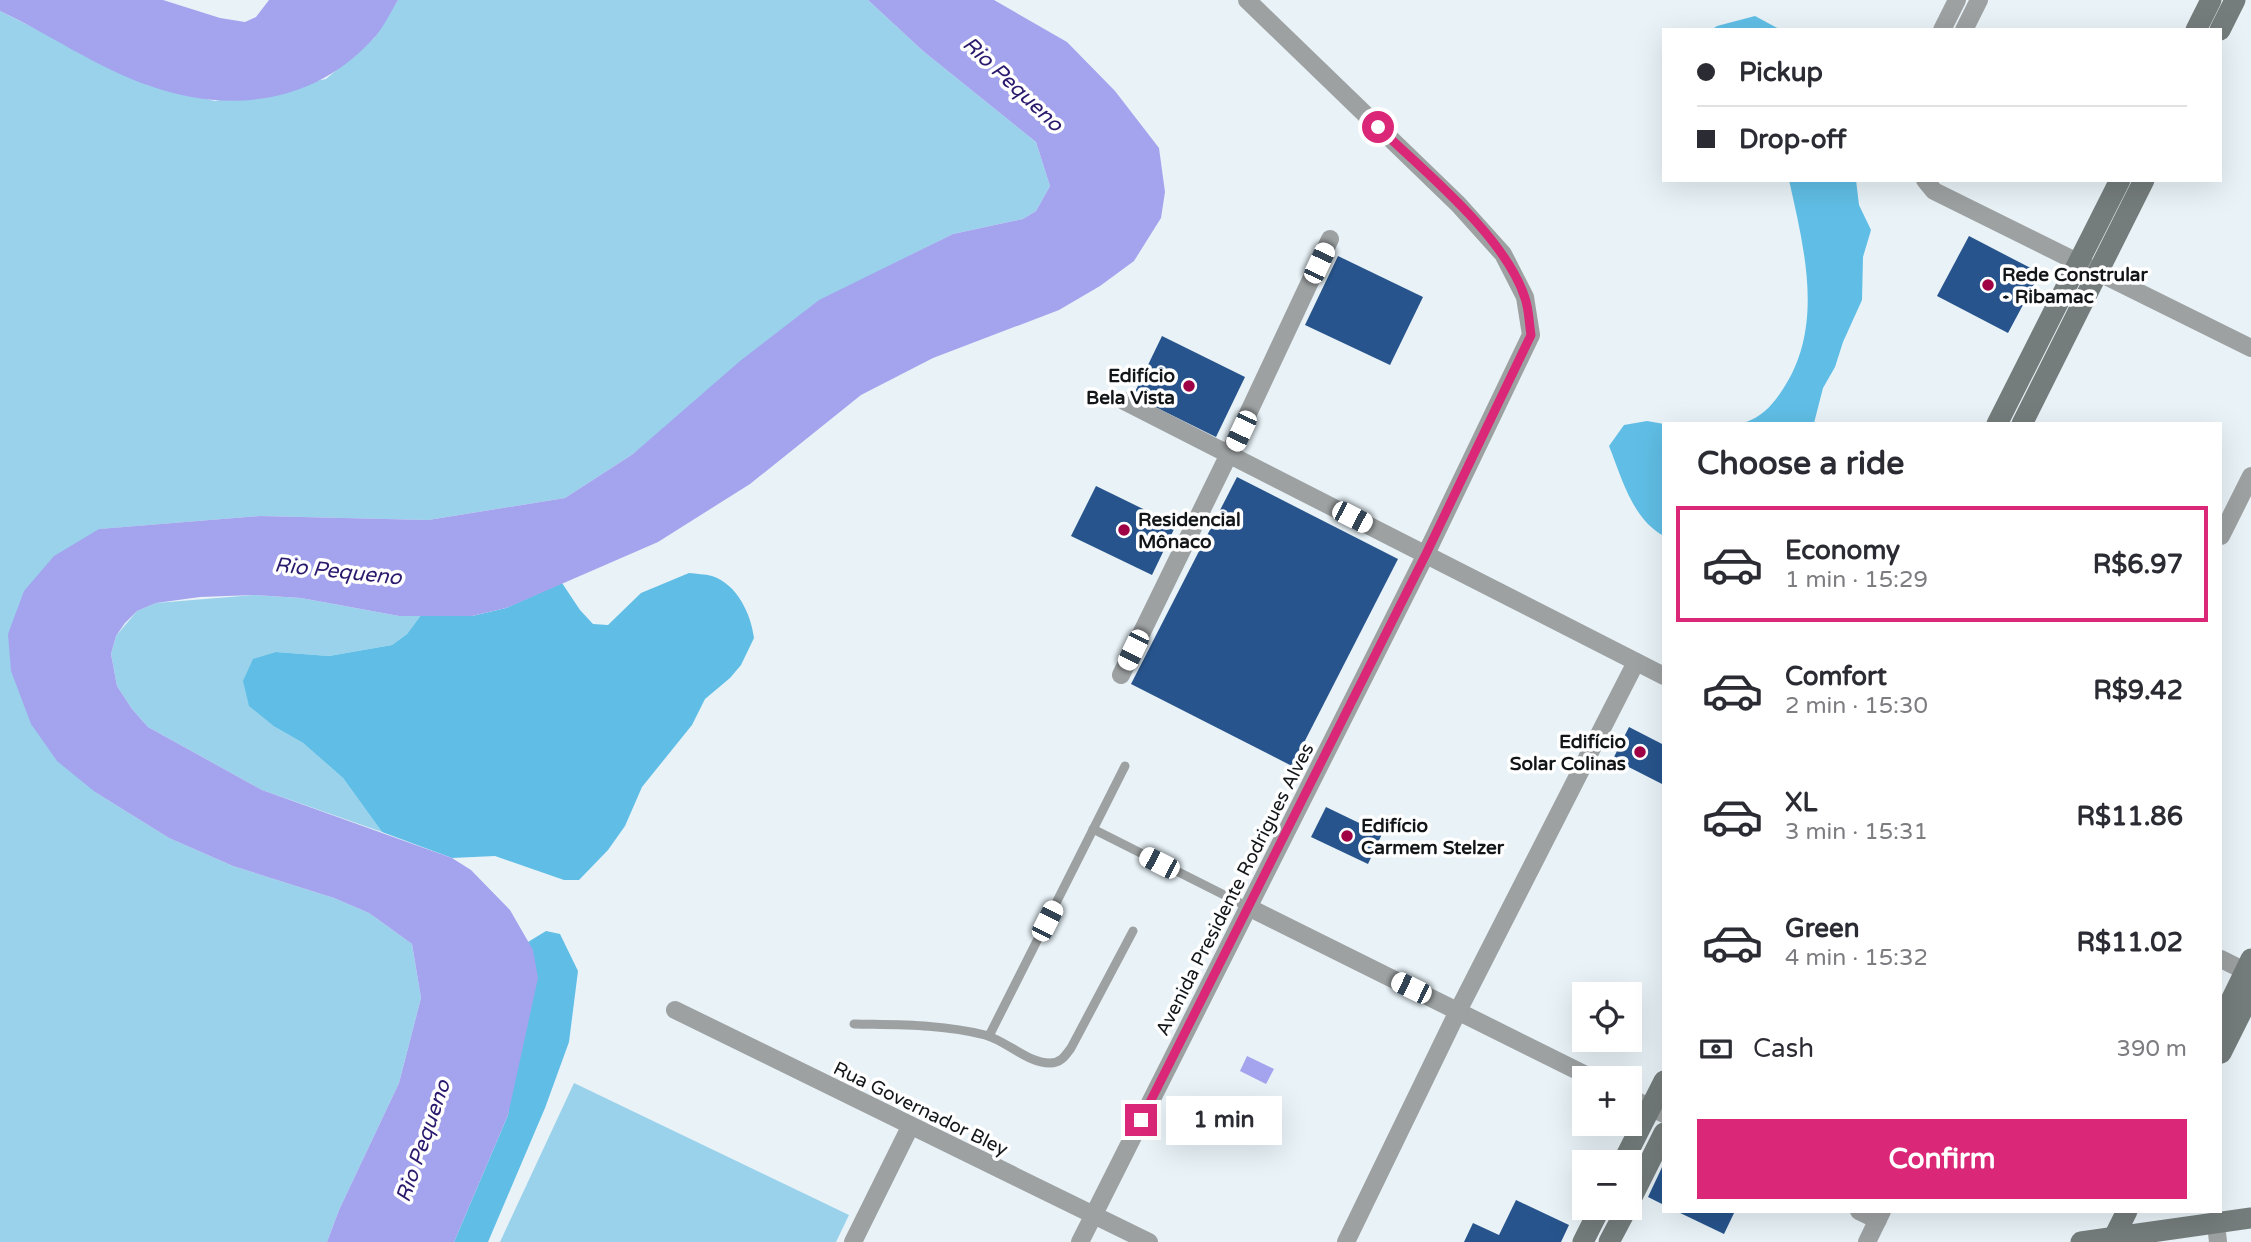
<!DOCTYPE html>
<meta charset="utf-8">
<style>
:root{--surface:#fff;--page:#f7f7f7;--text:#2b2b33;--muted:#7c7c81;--line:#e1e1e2;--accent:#db2777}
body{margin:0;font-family:"Varela Round",sans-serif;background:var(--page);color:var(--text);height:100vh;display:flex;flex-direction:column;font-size:26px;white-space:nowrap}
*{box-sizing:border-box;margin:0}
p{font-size:23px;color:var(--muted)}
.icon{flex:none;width:38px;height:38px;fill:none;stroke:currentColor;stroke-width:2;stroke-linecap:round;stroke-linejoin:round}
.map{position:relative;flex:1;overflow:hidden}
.side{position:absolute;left:1662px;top:422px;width:560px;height:791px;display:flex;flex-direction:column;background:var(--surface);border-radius:0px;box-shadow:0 7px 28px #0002}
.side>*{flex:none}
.banner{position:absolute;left:1662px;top:28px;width:560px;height:154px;border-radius:0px;box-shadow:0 7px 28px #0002;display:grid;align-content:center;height:154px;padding:0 35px;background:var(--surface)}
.tools{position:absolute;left:1572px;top:982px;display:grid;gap:14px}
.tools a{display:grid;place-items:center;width:70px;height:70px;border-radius:0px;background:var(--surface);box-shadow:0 7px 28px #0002;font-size:35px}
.end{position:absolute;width:32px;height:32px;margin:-16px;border:9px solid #db2777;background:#fff;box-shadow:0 0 0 4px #fff}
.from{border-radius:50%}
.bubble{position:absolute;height:49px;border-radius:0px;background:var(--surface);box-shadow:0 7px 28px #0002;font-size:23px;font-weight:700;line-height:49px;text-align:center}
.car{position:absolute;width:21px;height:42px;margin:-21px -10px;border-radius:9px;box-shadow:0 0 5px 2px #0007;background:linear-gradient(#fff 24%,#345 0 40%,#fff 0 76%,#345 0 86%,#fff 0)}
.banner b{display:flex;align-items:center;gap:24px;height:66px;font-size:26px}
.banner b+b{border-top:2px solid var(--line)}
.banner i{width:18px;height:18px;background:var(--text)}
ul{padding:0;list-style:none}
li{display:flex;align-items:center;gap:21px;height:116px;margin:0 14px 10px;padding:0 21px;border:4px solid transparent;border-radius:0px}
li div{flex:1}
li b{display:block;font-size:26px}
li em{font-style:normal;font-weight:700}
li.selected{border-color:var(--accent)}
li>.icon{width:63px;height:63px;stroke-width:1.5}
h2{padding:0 35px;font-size:32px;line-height:84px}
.pay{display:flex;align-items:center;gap:18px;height:77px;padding:0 35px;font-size:26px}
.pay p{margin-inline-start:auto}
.button{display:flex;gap:14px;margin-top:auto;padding:14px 35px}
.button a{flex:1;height:80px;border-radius:0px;background:var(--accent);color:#fff;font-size:28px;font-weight:700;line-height:80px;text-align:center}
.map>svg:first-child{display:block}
.green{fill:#9ad2eb}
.forest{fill:#60bee6}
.water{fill:#a4a4ee}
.building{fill:#27548c}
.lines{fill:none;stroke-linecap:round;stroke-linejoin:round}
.lane{stroke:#9da1a2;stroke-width:9}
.street{stroke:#9da1a2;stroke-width:18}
.secondary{stroke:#757c7c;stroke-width:21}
.route{stroke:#db2777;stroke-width:9}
.poi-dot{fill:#9f0346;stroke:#fff;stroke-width:2.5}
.labels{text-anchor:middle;stroke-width:7;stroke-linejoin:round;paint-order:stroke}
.poi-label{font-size:19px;font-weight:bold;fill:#131618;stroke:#fff;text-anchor:start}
.street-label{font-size:19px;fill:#131618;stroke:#fff}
.water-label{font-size:21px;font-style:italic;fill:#2a196d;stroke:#fff}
</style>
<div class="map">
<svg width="2251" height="1242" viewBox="0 0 2251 1242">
<rect width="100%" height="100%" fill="#e8f2f7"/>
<g class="green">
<polygon points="398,0 868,0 923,51 1036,142 1050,186 1036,211 1023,219 953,234 879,271 633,454 565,498 428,520 260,516 100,529 95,792 169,838 233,866 334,898 369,913 412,944 421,998 399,1083 339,1210 327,1242 0,1242 0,11 147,85 215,101 326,79 374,38"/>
<polygon points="254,595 301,598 399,616 421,615 407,634 392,645 329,656 276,652 275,727 303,743 343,778 382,832 262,790 148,727 132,709 117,686 111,654 116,636 137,611 156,603"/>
<polygon points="574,1083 849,1215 836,1242 500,1242"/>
</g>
<g class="forest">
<polygon points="1755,16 1781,30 1711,30 1717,26"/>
<path d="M1789,180H1856L1859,205L1871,230L1863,257L1862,300L1843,342L1835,367L1823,388L1814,423H1744C1762,417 1773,405 1783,389C1825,326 1804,248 1789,180Z"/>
<path d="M1647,421L1664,424V536C1632,519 1622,478 1609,446L1624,425Z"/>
<path d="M689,573C696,574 705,574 712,576C737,584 751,614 754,638L741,665L730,678L705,699L692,725L642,787L625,826L608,850L579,880H564L495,856L452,858L382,832L343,778L303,743L275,727L249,706L243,681L253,659L276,652L329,656L392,645L407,634L421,615L472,616L506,608L562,583L580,610L593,624L608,625L641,593Z"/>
<polygon points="546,931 560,934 578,971 569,1042 545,1108 488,1242 454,1242 508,1115 528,942"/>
</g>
<g class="water">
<path d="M0,0H163L220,18L245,22L256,17L269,0H398C390,13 383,29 372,40C312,105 228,114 147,85C96,67 49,34 0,11Z"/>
<polygon points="868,0 994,0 1067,42 1115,91 1159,148 1165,192 1161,218 1134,261 1100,286 1059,310 933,358 861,395 750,484 658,542 506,608 472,616 399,616 301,598 254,595 200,597 156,603 137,611 125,623 116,636 111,654 117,686 132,709 148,727 262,790 452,858 471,870 510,910 533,950 538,978 508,1115 454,1242 327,1242 339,1210 399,1083 421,998 412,944 369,913 334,898 233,866 169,838 95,792 57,761 31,724 11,671 8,634 24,591 54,556 99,529 260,516 428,520 565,498 633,454 740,361 819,300 953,234 1023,219 1036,211 1050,186 1036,142 923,51"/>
<polygon points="1247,1056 1274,1069 1266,1084 1240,1071"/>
</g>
<g class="building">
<polygon points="1969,236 2040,273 2008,333 1937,296"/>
<polygon points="1338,256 1423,297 1390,365 1305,325"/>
<polygon points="1162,336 1245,377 1216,437 1133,396"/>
<polygon points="1237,477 1398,559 1292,766 1131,684"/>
<polygon points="1096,486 1176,525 1152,575 1071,536"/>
<polygon points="1629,727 1664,745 1664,785 1613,759"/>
<polygon points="1326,807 1382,834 1368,864 1311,837"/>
<polygon points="1664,1163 1664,1205 1648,1197"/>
<polygon points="1516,1200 1569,1225 1561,1242 1464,1242 1473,1223 1499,1235"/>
<polygon points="1676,1211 1735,1211 1724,1234"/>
</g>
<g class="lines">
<g class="lane">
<polyline points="1093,829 1248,907"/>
<path d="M854,1024C898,1025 942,1024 985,1035C1007,1041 1027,1063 1050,1063C1061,1063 1065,1056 1071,1048L1133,931"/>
<polyline points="989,1036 1125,766"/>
</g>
<g class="street">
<polyline points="1942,30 1957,0"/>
<polyline points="1964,30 1979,0"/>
<polyline points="1925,180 1934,191 2251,348"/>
<polyline points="1124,401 1664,676"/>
<polyline points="2221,536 2251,476"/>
<polyline points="1121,675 1229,454 1330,239"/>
<polyline points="1248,907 1592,1078"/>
<polyline points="2221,959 2251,974"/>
<polyline points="675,1010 1149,1242"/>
<polyline points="1629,1097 1664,1114"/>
<polyline points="1859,1211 1878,1220"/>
<polyline points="2216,1223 2218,1242"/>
<polyline points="853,1242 910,1127"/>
<polyline points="1080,1242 1426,554 1531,335 1525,297 1503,254 1458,204 1247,0"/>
<polyline points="1346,1242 1458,1011 1636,662"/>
<polyline points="1867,1242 1882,1211"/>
</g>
<g class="secondary">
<polyline points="2196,30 2211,0"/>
<polyline points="2220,30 2235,0"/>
<polyline points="1997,424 2120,180"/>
<polyline points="2022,424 2144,180"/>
<polyline points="2221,1021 2251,959"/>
<polyline points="2221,1053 2251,993"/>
<polyline points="1623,1162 1664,1081"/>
<polyline points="1629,1203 1664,1133"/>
<polyline points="2114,1237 2127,1211"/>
<polyline points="1583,1242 1600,1208"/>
<polyline points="1609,1242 1627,1208"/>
<polyline points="2081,1242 2251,1218"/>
</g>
</g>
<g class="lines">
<path class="route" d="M1141,1120L1426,554L1531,335C1529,323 1529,309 1525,298C1505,236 1424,171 1378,127"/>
</g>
<g class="poi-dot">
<circle cx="1988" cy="285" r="7"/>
<circle cx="1189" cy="386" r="7"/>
<circle cx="1124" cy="530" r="7"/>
<circle cx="1640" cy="752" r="7"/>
<circle cx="1347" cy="836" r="7"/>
</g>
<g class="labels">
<g class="poi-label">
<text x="2002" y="281">Rede Constrular<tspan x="2002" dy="22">- Ribamac</tspan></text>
<text x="1175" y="382" text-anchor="end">Edifício<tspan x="1175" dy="22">Bela Vista</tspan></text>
<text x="1138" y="526">Residencial<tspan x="1138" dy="22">Mônaco</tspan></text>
<text x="1626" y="748" text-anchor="end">Edifício<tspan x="1626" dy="22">Solar Colinas</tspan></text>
<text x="1361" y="832">Edifício<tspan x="1361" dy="22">Carmem Stelzer</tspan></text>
</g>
<g class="street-label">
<text transform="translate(1234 889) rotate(-63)" y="7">Avenida Presidente Rodrigues Alves</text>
<text transform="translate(921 1108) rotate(26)" y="7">Rua Governador Bley</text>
</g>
<g class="water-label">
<text transform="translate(1013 84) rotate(43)" y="7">Rio Pequeno</text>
<text transform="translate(338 571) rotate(6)" y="7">Rio Pequeno</text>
<text transform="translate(423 1141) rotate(-71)" y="7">Rio Pequeno</text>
</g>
</g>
</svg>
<div class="tools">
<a><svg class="icon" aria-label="locate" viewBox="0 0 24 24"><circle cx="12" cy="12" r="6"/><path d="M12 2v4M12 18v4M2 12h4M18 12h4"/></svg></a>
<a>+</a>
<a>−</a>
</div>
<i class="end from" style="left:1378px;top:127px"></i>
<i class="end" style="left:1141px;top:1120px"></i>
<div class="bubble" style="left:1166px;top:1096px;width:116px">1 min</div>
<i class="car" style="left:1319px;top:263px;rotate:25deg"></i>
<i class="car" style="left:1241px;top:431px;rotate:205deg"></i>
<i class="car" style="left:1352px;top:517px;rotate:117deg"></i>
<i class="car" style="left:1133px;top:650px;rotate:206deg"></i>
<i class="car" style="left:1159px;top:863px;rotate:297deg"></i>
<i class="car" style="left:1047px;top:921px;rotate:27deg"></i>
<i class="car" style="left:1411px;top:988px;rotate:296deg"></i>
<div class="banner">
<b><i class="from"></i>Pickup</b>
<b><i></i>Drop-off</b>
</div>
<section class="side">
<h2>Choose a ride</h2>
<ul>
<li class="selected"><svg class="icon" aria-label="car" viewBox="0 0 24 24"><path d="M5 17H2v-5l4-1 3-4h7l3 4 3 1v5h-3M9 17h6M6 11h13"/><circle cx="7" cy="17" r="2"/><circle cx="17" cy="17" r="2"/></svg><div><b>Economy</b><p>1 min · 15:29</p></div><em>R$6.97</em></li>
<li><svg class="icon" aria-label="car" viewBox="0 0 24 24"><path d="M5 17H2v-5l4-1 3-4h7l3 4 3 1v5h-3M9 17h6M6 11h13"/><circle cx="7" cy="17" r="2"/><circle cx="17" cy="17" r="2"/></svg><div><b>Comfort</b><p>2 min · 15:30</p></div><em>R$9.42</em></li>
<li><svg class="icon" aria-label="car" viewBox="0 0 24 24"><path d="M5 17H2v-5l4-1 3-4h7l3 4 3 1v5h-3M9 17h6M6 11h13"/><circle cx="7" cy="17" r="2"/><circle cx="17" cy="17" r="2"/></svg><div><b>XL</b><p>3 min · 15:31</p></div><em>R$11.86</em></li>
<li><svg class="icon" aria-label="car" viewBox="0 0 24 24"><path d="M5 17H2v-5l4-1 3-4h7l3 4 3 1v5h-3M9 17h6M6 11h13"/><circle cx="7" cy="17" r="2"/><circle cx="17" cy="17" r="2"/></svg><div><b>Green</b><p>4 min · 15:32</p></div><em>R$11.02</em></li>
</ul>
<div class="pay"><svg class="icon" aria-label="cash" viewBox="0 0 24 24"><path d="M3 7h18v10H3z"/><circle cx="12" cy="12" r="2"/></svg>Cash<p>390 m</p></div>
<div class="button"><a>Confirm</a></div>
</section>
</div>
